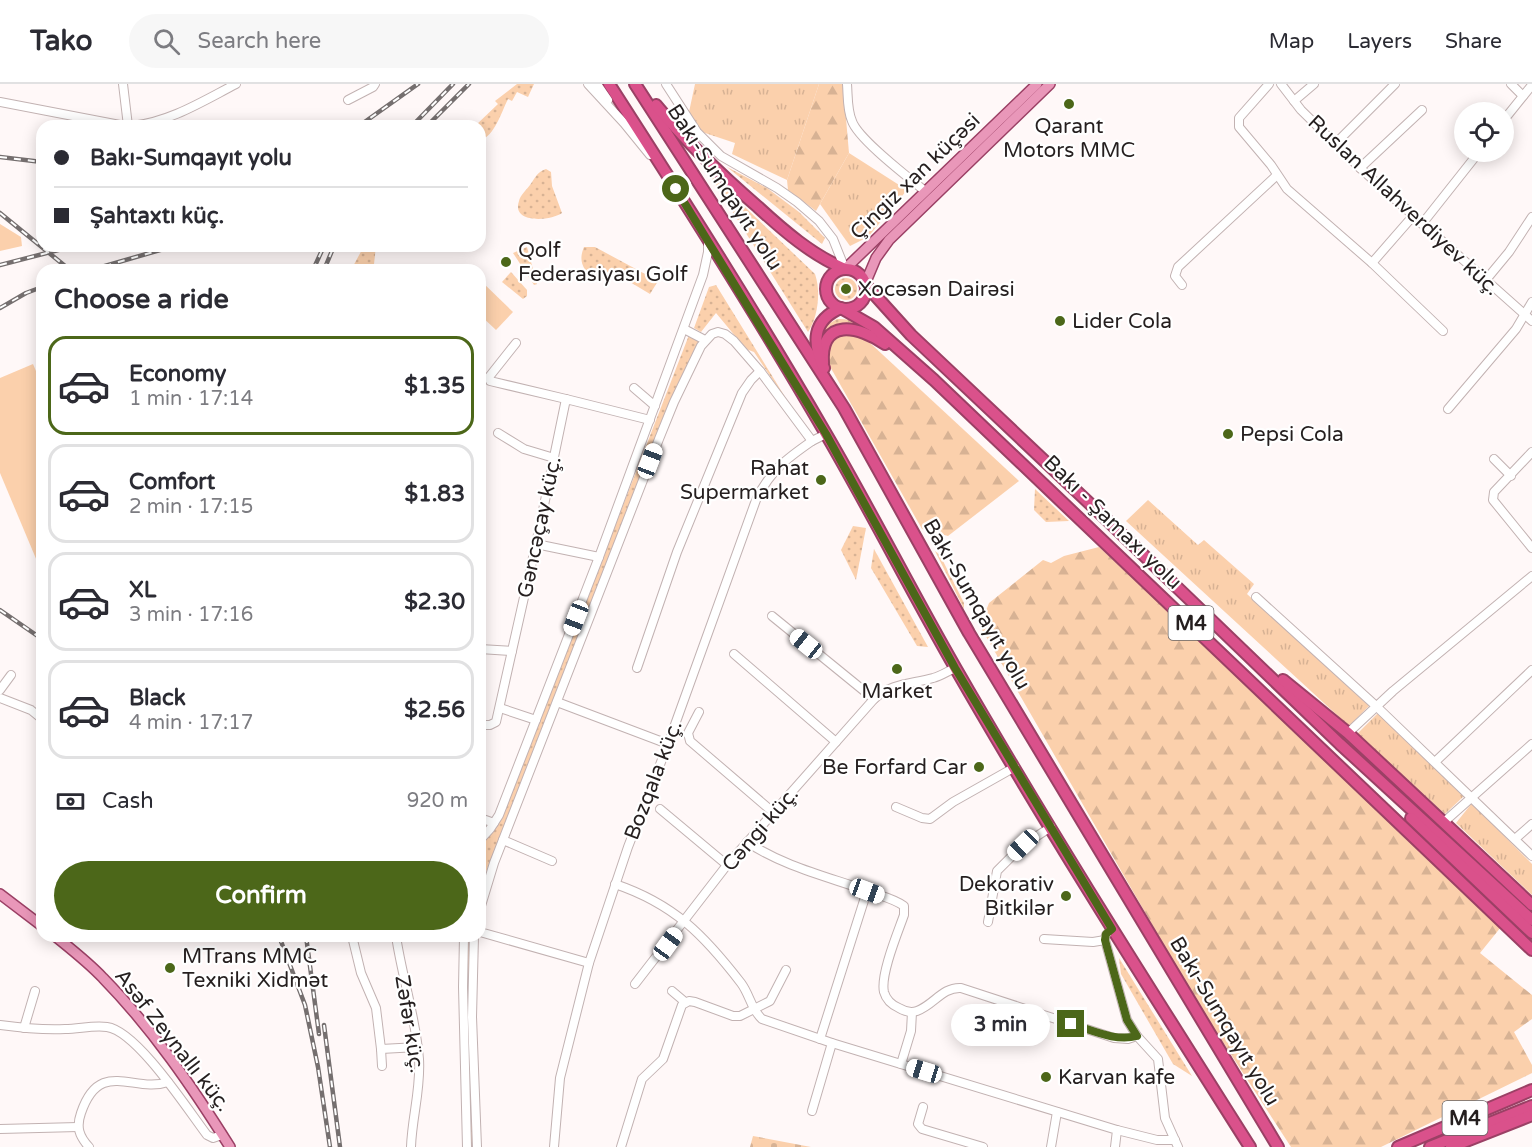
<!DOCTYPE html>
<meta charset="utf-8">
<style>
:root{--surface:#fff;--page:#f7f7f7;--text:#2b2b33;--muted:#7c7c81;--line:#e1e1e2;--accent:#4c6719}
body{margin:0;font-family:"Varela Round",sans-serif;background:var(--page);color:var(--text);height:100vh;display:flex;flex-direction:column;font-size:22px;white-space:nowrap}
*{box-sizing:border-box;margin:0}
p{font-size:20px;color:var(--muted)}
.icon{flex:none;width:33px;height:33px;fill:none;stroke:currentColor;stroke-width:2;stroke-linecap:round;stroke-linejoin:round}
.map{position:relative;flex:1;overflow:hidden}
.drawer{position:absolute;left:36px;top:180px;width:450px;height:678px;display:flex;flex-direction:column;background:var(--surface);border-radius:18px;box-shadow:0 3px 15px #0003}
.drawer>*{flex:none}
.banner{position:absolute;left:36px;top:36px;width:450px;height:132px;border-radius:18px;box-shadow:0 3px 15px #0003;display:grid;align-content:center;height:132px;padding:0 18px;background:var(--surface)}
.controls{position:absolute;left:1454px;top:18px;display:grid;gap:12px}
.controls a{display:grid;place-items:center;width:60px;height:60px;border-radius:50%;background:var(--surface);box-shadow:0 3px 15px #0003;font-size:30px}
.end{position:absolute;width:27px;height:27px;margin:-14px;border:8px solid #4c6719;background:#fff;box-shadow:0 0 0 3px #fff}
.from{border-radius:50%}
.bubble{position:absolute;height:42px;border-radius:21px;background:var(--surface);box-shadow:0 3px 15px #0003;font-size:20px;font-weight:800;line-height:42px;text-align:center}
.car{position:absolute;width:18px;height:36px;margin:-18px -9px;border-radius:8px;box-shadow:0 0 4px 2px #0007;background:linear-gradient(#fff 24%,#345 0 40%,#fff 0 76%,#345 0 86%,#fff 0)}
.banner b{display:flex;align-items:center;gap:21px;height:57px;font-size:22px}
.banner b+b{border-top:2px solid var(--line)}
.banner i{width:15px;height:15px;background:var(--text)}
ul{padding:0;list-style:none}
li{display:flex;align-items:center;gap:18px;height:99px;margin:0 12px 9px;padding:0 6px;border:3px solid var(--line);border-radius:18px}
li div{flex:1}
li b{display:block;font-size:22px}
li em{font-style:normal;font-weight:800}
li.current{border-color:var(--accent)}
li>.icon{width:54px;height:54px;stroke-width:1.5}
h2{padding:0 18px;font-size:27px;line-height:72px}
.pay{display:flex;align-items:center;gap:15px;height:66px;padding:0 18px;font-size:22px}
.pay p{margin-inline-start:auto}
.cta{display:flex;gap:12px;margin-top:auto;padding:12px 18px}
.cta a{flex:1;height:69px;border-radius:36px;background:var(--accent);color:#fff;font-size:24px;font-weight:800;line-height:69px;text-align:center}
header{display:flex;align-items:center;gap:36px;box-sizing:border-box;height:84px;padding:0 30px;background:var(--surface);border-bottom:2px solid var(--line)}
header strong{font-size:28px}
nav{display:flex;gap:33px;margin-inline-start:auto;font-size:21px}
.search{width:420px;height:54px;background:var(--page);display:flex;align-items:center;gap:15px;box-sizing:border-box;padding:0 21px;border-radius:33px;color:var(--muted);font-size:22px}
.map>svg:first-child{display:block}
.grass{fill:url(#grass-dots)}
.forest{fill:url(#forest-firs)}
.cemetery{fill:url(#cemetery-stones)}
.park{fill:url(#park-tufts)}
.garden{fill:#fbd0ac}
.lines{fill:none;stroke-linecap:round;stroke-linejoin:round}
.minor-casing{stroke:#c2b2b2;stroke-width:10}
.major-casing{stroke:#9b4065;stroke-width:12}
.highway-casing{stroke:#9b4065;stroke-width:14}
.minor{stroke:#fff;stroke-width:8}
.major{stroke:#e997b9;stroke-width:9}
.highway{stroke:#da518b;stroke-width:10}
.rail-casing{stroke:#756f6f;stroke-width:4.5}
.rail{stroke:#fff;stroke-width:2;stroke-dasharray:7;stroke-linecap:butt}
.route{stroke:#4c6719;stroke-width:8}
.poi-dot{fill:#4c6719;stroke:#fff;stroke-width:2}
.labels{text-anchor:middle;stroke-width:4.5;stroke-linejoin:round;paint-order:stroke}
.shield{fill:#fff;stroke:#666262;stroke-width:1.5}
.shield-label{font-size:20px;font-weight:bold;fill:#251f1f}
.poi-label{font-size:21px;fill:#251f1f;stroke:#fff;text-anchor:start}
.street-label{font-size:21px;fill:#251f1f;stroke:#fff}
</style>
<header>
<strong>Tako</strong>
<div class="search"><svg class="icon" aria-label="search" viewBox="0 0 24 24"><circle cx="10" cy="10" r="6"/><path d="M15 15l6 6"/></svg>Search here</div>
<nav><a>Map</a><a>Layers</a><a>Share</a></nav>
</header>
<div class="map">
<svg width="1532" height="1063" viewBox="0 0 1532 1063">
<defs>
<pattern id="grass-dots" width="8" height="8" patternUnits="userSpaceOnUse" patternTransform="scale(1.5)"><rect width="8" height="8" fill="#fbd0ac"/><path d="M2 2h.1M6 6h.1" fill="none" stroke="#d7b294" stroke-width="1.8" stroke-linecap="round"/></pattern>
<pattern id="forest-firs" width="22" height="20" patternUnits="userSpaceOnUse" patternTransform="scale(1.5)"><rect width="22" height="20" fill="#fbd0ac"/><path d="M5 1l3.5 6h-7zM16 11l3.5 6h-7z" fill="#d7b294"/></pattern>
<pattern id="cemetery-stones" width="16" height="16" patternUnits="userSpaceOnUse" patternTransform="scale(1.5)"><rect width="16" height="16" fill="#fbd0ac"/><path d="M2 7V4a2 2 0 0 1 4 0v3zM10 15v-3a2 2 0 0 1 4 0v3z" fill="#d7b294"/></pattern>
<pattern id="park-tufts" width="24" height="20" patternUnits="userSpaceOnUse" patternTransform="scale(1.5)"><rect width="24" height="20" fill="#fbd0ac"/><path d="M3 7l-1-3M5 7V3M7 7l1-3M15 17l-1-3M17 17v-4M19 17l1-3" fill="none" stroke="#d7b294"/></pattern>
</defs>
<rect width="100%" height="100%" fill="#fff8f8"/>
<g class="grass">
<path d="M517,0H534L528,13L517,8L512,17L508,15C501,29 495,51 480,57V42H475L498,20L495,17Z"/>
<polygon points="727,83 767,104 799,128 825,154 822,160"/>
<path d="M546,85L551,88L552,102L562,129C551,137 511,140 519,117C520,112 526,106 530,101C535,94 537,88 546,85Z"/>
<path d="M707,87L815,190C821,207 818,234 808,248Z"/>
<polygon points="364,162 376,162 374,180 369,186 351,186"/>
<polygon points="527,163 537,200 534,201 513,169"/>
<path d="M584,163H595L658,197L650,210L620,192C610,190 603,197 593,196C583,185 578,177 584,163Z"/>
<polygon points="511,188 527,206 527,212 523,215 502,198"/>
<circle cx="846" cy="205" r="11"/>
<polygon points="716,201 798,334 754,268 746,265 716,229 701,248 694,244 709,203"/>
<path d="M837,235C852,234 860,240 872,248L855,242L820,262L825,242Z"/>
<polygon points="689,251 699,257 664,332 484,793 480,792 480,761 494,747 504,729"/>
<polygon points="1035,405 1069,437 1046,438 1034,426"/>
<polygon points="853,442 866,444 856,496 841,466"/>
<polygon points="874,465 928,563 917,562 871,484"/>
<polygon points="935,467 940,471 964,519 964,525"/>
<polygon points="467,852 471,852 469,908 475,1063 470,1063 466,943"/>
<polygon points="1119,874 1192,992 1173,980 1121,890"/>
</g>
<g class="forest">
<polygon points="819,0 843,0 849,69 816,127 788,106 787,96"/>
<path d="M842,250L858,251L869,258L1019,397L948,452L922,445L828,279C827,265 830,258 842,250Z"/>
<polygon points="1099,463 1244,597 1501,843 1480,869 1532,911 1532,935 1514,948 1532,981 1532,989 1381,1063 1291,1063 1195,915 980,542 989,519 1043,476 1051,479 1064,472"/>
</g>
<polygon class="cemetery" points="753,1052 811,1063 750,1063"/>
<g class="park">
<polygon points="695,0 819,0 787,96 732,70 735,59 699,47 689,28"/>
<polygon points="849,69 907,106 868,153 850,162 820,120"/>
<polygon points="1148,416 1198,461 1204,456 1254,500 1247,510 1369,622 1349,642 1126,437"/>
<polygon points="1378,629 1464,712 1445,730 1357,650"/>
<polygon points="1472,719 1532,780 1532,811 1456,739"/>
</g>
<g class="garden">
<polygon points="0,140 21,153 22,162 0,167"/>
<polygon points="480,196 513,228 496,246 480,231"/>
<polygon points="33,280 42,301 42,489 0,389 0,294"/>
</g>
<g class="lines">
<g class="minor-casing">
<g id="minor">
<polyline points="123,0 128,42"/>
<polyline points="588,0 624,39 650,71"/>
<polyline points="597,0 608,16"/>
<polyline points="666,0 697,48 721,72 777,104 797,118 819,137 833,155 845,185"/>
<path d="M847,0C848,12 847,26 852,37C858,55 908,93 925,107"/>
<polyline points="1269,0 1239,34 1239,43 1271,81 1287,105 1372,179 1443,247"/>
<polyline points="1281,0 1301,26 1360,84 1532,237"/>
<polyline points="1511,0 1523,12"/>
<polyline points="348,16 373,3 375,0"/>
<polyline points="1294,17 1314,0"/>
<polyline points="0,18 125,42"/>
<polyline points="1503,37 1532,1"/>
<path d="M132,42C170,38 203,17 236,0"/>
<polyline points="1335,60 1395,0"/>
<polyline points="1360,84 1422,26"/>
<polyline points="1422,140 1479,68"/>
<polyline points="1372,179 1413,132"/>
<polyline points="1485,197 1509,168 1532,133"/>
<polyline points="1182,201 1175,192 1178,183 1276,92"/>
<polyline points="684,245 705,256"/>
<polyline points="516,259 489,293 490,297 566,315"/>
<polyline points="634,304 655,322"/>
<polyline points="1448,325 1516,245 1532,218"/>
<polyline points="498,349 524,365 554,374"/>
<polyline points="1532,368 1494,408 1493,416 1532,464"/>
<polyline points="1494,375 1511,392"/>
<polyline points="536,460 599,473"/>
<polyline points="1256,513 1376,622 1532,772"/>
<polyline points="772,532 874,615"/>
<polyline points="480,565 512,567"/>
<polyline points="734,570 836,658"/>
<polyline points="637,584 677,468 742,309 751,296 760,287"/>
<polyline points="0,606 11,591"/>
<polyline points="0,614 31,626 42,635"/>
<polyline points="557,618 668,660"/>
<polyline points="500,624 536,636"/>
<polyline points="699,628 688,649 690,657 774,729"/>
<polyline points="480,641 490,641 496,638 536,460 566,315 650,336"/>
<polyline points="1348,649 1393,607 1532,492"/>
<polyline points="1435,678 1532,586"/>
<polyline points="896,723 922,734 930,735 953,718 1015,683"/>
<polyline points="660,725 727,781"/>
<polyline points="480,734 494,739"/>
<polyline points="1444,738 1532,660"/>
<polyline points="1515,755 1532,740"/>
<polyline points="480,756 490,745 499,731 599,473 703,191 708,168 708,155"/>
<polyline points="503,756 552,777"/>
<path d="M747,758C783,782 825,792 865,806C877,811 893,814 904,822V831C898,848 880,891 884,908C886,915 892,921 899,924C904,927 911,929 917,927C934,921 942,903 961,904L1114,954L1128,955L1137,952L1158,975L1165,1034L1178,1063"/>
<path d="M615,800C674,820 704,851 741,899C750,911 751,925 762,935L832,959L1117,1046L1115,1063"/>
<polyline points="480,825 494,779 659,355 674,318 701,262 712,250 718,248 725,250 734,257 760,287 812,357 826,350"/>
<polyline points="988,838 997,787 1023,761 1051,743"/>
<polyline points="1112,845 1106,851 1105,856 1127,936 1137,952"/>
<polyline points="480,848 589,879"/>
<polyline points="352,852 361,889 376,924 381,965 418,963"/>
<path d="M396,852C402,893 416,934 419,975C421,1005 412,1033 411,1063"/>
<polyline points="464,852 463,903 467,1063"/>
<polyline points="474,852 472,933 477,1063"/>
<polyline points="1044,855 1093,858 1105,856"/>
<path d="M635,900L727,781L874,615C891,599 912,600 933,594C941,592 948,587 955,584"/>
<polyline points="672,907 685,918"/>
<path d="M0,941C22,944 43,946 65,945C79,945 93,941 107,943C137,947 188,1026 207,1051L213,1054L222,1051"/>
<polyline points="24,944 35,907"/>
<polyline points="820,955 867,807"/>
<polyline points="381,965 382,982"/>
<polyline points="901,980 911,947 912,928"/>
<polyline points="923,1023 918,1040 922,1045 983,1063"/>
<polyline points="812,1027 832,959"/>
<polyline points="0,1045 78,1043"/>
<polyline points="1117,1046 1157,1056 1175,1056"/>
<path d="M89,1063C79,1052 76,1043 81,1029C100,973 134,1010 168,998"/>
<path d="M554,1063L560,994L589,879L628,763L668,660L756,416C770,387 786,375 812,357"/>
<polyline points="621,1063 642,995 663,975 682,921 689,917 695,918 733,932 740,932 770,917 786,886"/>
<polyline points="1051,1063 1057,1028"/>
</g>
</g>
<g class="major-casing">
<g id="major">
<polyline points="845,185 1037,0"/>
<polyline points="865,200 876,174 889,156 1050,0"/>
<polyline points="0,810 42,842"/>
<path d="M55,852C71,865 89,879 103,894C152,944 193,1004 230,1063"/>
</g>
</g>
<g class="highway-casing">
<g id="highway">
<path d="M609,0C683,115 757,231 826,350C871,427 911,507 956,585C1049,747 1150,905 1250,1063"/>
<polyline points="635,0 844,324 969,549 1278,1063"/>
<path d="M656,21C687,59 721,91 758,123C784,147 812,171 845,185"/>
<circle cx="846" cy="205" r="20"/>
<polyline points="865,200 911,251 1105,434 1340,660 1532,836"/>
<path d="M823,279C820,233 859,242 885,260"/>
<path d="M824,284C812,259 812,236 841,224L874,243L934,296L1532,866"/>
<polyline points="1283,596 1348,649 1532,821"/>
<polyline points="1411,734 1532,849"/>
<polyline points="1398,1063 1532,1006"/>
<polyline points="1430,1063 1532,1022"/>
<polyline points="1451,1063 1532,1031"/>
</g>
</g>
<use href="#minor" class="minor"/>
<use href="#major" class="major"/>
<use href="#highway" class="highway"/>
<g class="rail-casing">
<g id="rail">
<polyline points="359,42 418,0"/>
<polyline points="412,42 453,0"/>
<polyline points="427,42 469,0"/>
<polyline points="0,73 42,78"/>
<polyline points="0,129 70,186"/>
<polyline points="0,181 74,162"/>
<polyline points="91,186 174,162"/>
<polyline points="313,186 324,162"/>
<polyline points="324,186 334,162"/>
<polyline points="0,224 26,209 42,203"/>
<polyline points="0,526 42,555"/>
<polyline points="279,852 305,921 318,983 330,1063"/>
<polyline points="306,852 319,950"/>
<polyline points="324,941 340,1063"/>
</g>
</g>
<use href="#rail" class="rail"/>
</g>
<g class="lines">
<path class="route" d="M676,105L826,350L955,584L1112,845L1106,850L1105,856L1127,936L1137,952C1115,958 1092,946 1071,940"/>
</g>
<g class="poi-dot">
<circle cx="1069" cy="20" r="6"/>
<circle cx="506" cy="178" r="6"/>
<circle cx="846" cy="205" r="6"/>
<circle cx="1060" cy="237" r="6"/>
<circle cx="1228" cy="350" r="6"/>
<circle cx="821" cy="396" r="6"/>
<circle cx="897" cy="585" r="6"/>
<circle cx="979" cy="683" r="6"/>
<circle cx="1066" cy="812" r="6"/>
<circle cx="170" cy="884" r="6"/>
<circle cx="1046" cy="993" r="6"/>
</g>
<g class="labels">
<g class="shield">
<rect x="1168.5" y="522" width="45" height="34" rx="4.5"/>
<rect x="1442.5" y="1017" width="45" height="34" rx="4.5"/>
</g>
<g class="shield-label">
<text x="1191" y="546">M4</text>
<text x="1465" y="1041">M4</text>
</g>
<g class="poi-label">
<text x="1069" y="49" text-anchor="middle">Qarant<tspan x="1069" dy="24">Motors MMC</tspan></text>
<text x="518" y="173">Qolf<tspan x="518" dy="24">Federasiyası Golf</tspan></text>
<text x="858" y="212">Xocəsən Dairəsi</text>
<text x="1072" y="244">Lider Cola</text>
<text x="1240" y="357">Pepsi Cola</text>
<text x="809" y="391" text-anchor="end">Rahat<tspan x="809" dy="24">Supermarket</tspan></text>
<text x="897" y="614" text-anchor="middle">Market</text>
<text x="967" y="690" text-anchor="end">Be Forfard Car</text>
<text x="1054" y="807" text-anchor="end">Dekorativ<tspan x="1054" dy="24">Bitkilər</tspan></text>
<text x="182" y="879">MTrans MMC<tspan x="182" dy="24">Texniki Xidmət</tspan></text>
<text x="1058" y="1000">Karvan kafe</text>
</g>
<g class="street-label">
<text transform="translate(915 92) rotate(-44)" y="7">Çingiz xan küçəsi</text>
<text transform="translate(725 103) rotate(57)" y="7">Bakı-Sumqayıt yolu</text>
<text transform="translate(1404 121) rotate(43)" y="7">Ruslan Allahverdiyev küç.</text>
<text transform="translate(1113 438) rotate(44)" y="7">Bakı - Şamaxı yolu</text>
<text transform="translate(539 443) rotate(-78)" y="7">Gəncəçay küç.</text>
<text transform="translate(977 520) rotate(60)" y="7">Bakı-Sumqayıt yolu</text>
<text transform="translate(653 696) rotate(-69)" y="7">Bozqala küç.</text>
<text transform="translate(760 745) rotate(-49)" y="7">Cəngi küç.</text>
<text transform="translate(1225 937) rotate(59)" y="7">Bakı-Sumqayıt yolu</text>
<text transform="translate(410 940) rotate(81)" y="7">Zəfər küç.</text>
<text transform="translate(173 956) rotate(52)" y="7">Asəf Zeynallı küç.</text>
</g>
</g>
</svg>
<div class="controls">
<a><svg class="icon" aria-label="locate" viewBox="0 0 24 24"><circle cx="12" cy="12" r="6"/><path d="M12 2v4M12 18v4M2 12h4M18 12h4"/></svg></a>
</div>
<i class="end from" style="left:676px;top:105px"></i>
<i class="end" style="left:1071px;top:940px"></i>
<div class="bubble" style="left:951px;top:920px;width:99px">3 min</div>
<i class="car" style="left:650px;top:377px;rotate:21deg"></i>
<i class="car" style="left:576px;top:534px;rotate:201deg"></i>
<i class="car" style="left:806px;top:560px;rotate:309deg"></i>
<i class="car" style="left:1023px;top:761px;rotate:226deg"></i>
<i class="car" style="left:867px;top:807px;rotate:110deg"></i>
<i class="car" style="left:668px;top:860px;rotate:36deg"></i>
<i class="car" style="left:924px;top:987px;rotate:287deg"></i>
<div class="banner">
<b><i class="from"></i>Bakı-Sumqayıt yolu</b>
<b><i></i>Şahtaxtı küç.</b>
</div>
<section class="drawer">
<h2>Choose a ride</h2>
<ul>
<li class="current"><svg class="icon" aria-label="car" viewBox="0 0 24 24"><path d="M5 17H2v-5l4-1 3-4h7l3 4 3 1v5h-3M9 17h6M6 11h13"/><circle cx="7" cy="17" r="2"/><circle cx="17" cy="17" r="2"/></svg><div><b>Economy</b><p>1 min · 17:14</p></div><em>$1.35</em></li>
<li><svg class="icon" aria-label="car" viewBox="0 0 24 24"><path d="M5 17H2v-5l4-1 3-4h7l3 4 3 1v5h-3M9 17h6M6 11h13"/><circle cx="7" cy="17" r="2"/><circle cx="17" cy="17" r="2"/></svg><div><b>Comfort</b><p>2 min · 17:15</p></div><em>$1.83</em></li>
<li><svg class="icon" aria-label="car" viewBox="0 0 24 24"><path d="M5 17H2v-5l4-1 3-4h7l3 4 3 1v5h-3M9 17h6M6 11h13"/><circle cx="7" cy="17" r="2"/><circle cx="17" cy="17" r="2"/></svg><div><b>XL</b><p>3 min · 17:16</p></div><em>$2.30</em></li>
<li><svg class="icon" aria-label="car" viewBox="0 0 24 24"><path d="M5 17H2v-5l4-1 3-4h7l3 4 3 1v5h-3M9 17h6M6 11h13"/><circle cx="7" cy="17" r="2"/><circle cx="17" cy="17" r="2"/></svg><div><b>Black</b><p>4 min · 17:17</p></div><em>$2.56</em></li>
</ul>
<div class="pay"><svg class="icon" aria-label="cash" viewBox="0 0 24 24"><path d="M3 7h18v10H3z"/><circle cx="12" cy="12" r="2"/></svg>Cash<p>920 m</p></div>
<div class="cta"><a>Confirm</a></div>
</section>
</div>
